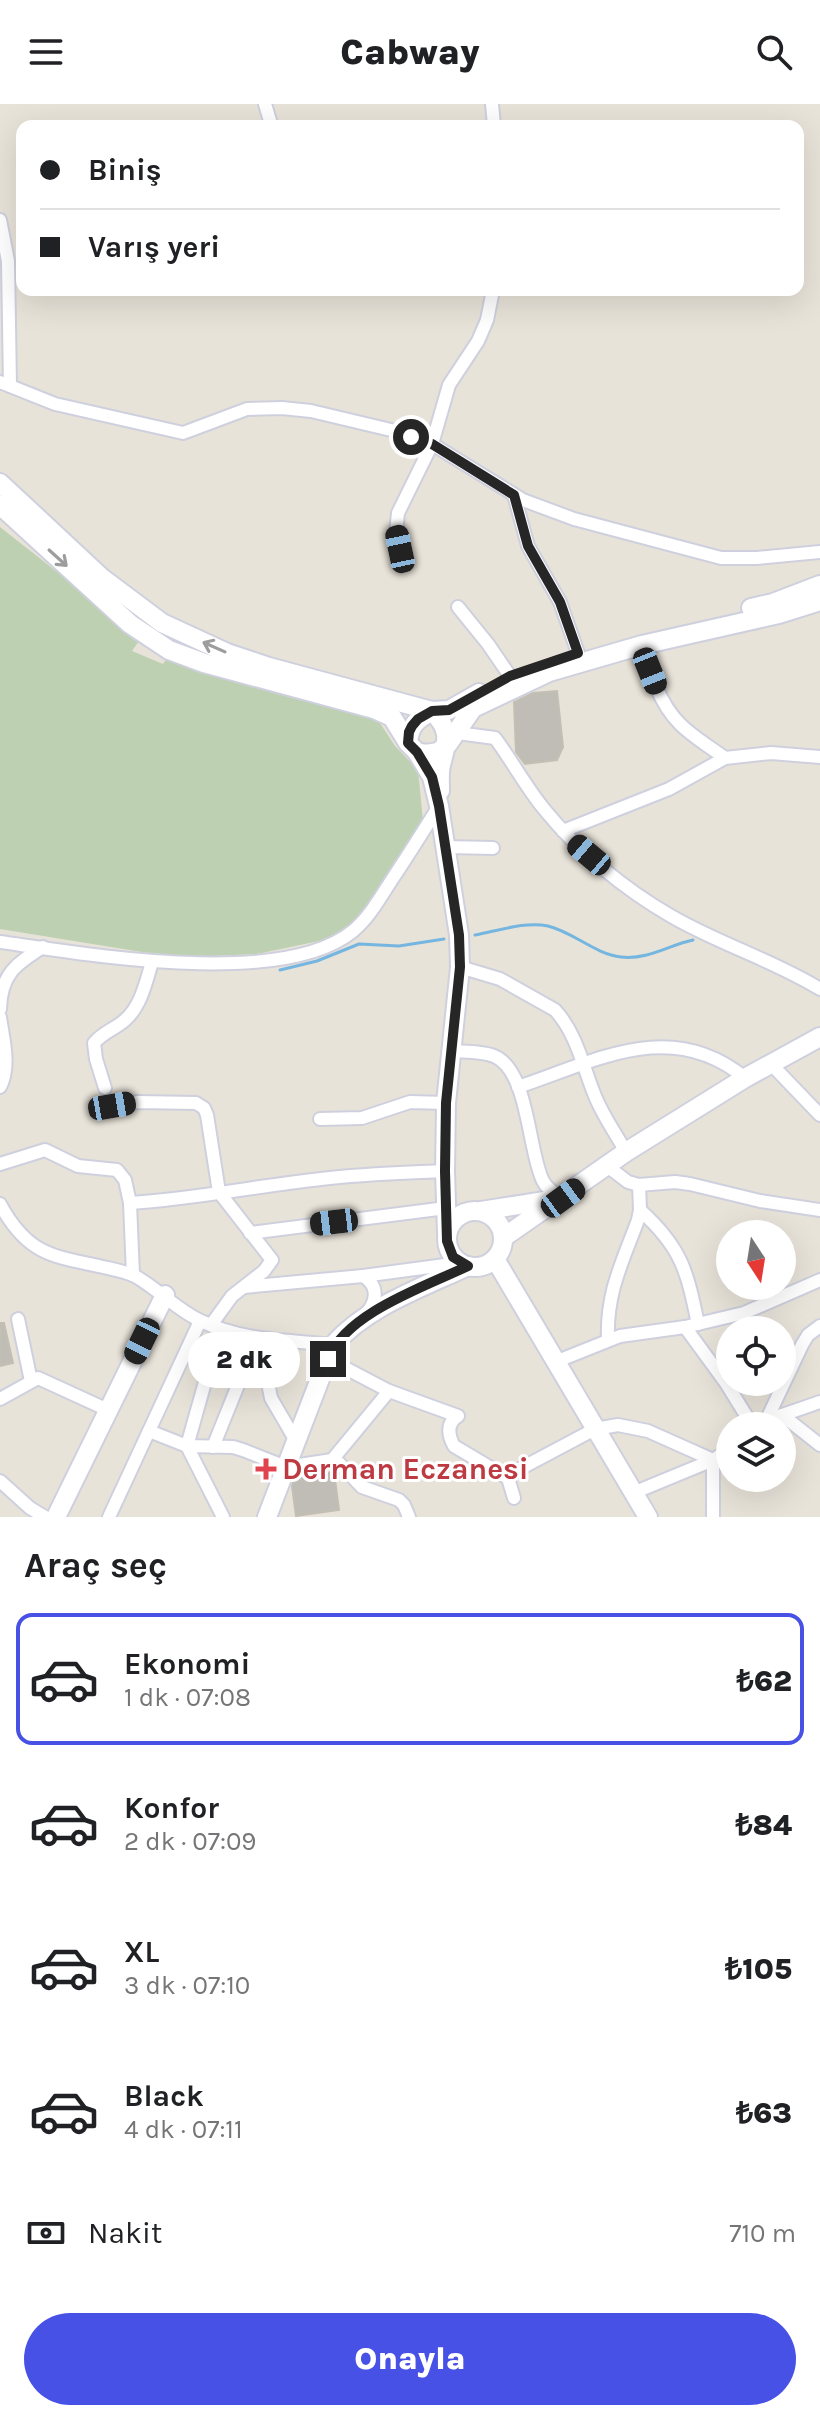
<!DOCTYPE html>
<html lang="tr">
<meta charset="utf-8">
<style>
:root{--surface:#fff;--page:#f6f6f6;--text:#202124;--muted:#757577;--line:#e0e0e0;--accent:#4851e6}
body{margin:0;font-family:Karla,sans-serif;background:var(--page);color:var(--text);height:100vh;display:flex;flex-direction:column;font-size:30px;white-space:nowrap}
*{box-sizing:border-box;margin:0}
p{font-size:26px;color:var(--muted)}
.icon{flex:none;width:44px;height:44px;fill:none;stroke:currentColor;stroke-width:2;stroke-linecap:round;stroke-linejoin:round}
.map{position:relative;height:1413px;overflow:hidden}
.drawer{display:flex;flex-direction:column;background:var(--surface);flex:1}
.drawer>*{flex:none}
.top-card{position:absolute;left:16px;top:16px;width:788px;height:176px;border-radius:16px;box-shadow:0 8px 32px #0002;display:grid;align-content:center;height:176px;padding:0 24px;background:var(--surface)}
.needle{width:52px;rotate:168deg}
.controls{position:absolute;left:716px;top:1116px;display:grid;gap:16px}
.controls a{display:grid;place-items:center;width:80px;height:80px;border-radius:50%;background:var(--surface);box-shadow:0 8px 32px #0002;font-size:40px}
.end{position:absolute;width:36px;height:36px;margin:-18px;border:10px solid #262626;background:#fff;box-shadow:0 0 0 4px #fff}
.from{border-radius:50%}
.bubble{position:absolute;height:56px;border-radius:28px;background:var(--surface);box-shadow:0 8px 32px #0002;font-size:26px;font-weight:800;line-height:56px;text-align:center}
.car{position:absolute;width:24px;height:48px;margin:-24px -12px;border-radius:10px;box-shadow:0 0 6px 2px #0007;background:linear-gradient(#222 24%,#8ab4d8 0 40%,#222 0 76%,#8ab4d8 0 86%,#222 0)}
.top-card b{display:flex;align-items:center;gap:28px;height:76px;font-size:30px}
.top-card b+b{border-top:2px solid var(--line)}
.top-card i{width:20px;height:20px;background:var(--text)}
ul{padding:0;list-style:none}
li{display:flex;align-items:center;gap:24px;height:132px;margin:0 16px 12px;padding:0 8px;border:4px solid transparent;border-radius:16px}
li div{flex:1}
li b{display:block;font-size:30px}
li em{font-style:normal;font-weight:800}
li.on{border-color:var(--accent)}
li>.icon{width:72px;height:72px;stroke-width:1.5}
h2{padding:0 24px;font-size:36px;line-height:96px}
.pay{display:flex;align-items:center;gap:20px;height:88px;padding:0 24px;font-size:30px}
.pay p{margin-inline-start:auto}
.action{display:flex;gap:16px;margin-top:auto;padding:16px 24px}
.action a{flex:1;height:92px;border-radius:48px;background:var(--accent);color:#fff;font-size:32px;font-weight:800;line-height:92px;text-align:center}
header{display:flex;justify-content:space-between;align-items:center;height:104px;padding:0 24px;background:var(--surface);font-size:36px;font-weight:800}
.map>svg:first-child{display:block}
.cemetery{fill:#bdd0b2}
.lines{fill:none;stroke-linecap:round;stroke-linejoin:round}
.stream{stroke:#75b6e1;stroke-width:3}
.building{fill:#c0bdb6;stroke:#c3bfb3;stroke-width:2}
.street-casing{stroke:#cfd0de;stroke-width:16}
.secondary-casing{stroke:#cfd0de;stroke-width:22}
.street{stroke:#fff;stroke-width:12}
.secondary{stroke:#fff;stroke-width:18}
.oneway{stroke:#9d9d9d}
.route{stroke:#262626;stroke-width:10}
.health-dot{fill:#e0444e;stroke:#fff;stroke-width:3}
.labels{text-anchor:middle;stroke-width:6;stroke-linejoin:round;paint-order:stroke}
.health-label{font-size:30px;font-weight:bold;fill:#be3a42;stroke:#fff;text-anchor:start}
</style>
<header><svg class="icon" aria-label="menu" viewBox="0 0 24 24"><path d="M4 6h16M4 12h16M4 18h16"/></svg>Cabway<svg class="icon" aria-label="search" viewBox="0 0 24 24"><circle cx="10" cy="10" r="6"/><path d="M15 15l6 6"/></svg></header>
<div class="map">
<svg width="820" height="1413" viewBox="0 0 820 1413">
<rect width="100%" height="100%" fill="#e8e3d9"/>
<polygon class="cemetery" points="0,423 141,534 132,547 163,560 172,546 242,579 378,616 395,642 418,666 423,717 372,799 342,828 319,837 257,850 189,853 142,848 0,825"/>
<g class="lines">
<g class="stream">
<path d="M475,831C497,827 526,817 548,822C573,828 595,850 621,853C648,856 669,841 693,836"/>
<polyline points="280,866 317,857 359,840 399,842 444,835"/>
</g>
</g>
<g class="building">
<polygon points="557,587 563,643 557,656 525,660 516,648 514,598 533,589"/>
<polygon points="0,1219 4,1219 13,1259 0,1262"/>
<polygon points="334,1368 339,1406 296,1412 292,1382 295,1373"/>
</g>
<g class="lines">
<g class="street-casing">
<g id="street">
<polyline points="265,0 271,20"/>
<polyline points="492,0 494,22"/>
<polyline points="0,116 8,157 10,282"/>
<polyline points="0,278 55,300 183,329 247,305 282,304 311,307 391,326 432,340 523,396 574,415 721,454 757,454 820,448"/>
<polyline points="514,391 528,442 560,498 578,549"/>
<polyline points="403,461 396,429 398,409 432,340 449,281 478,237 487,216 493,186"/>
<polyline points="458,503 488,540 510,572"/>
<path d="M642,541C650,568 659,599 680,620C693,633 710,643 725,654L771,649L820,653"/>
<path d="M450,628L495,634C512,657 526,683 544,705C578,747 624,785 671,812C719,840 773,856 820,885"/>
<polyline points="563,727 669,685 725,654"/>
<polyline points="446,743 493,744"/>
<path d="M0,838C86,850 282,885 353,827C370,813 381,792 393,774C409,750 424,726 439,702"/>
<path d="M460,863L500,875L555,906C577,930 583,963 595,992C603,1012 616,1030 626,1048"/>
<path d="M0,905C1,870 16,860 43,843"/>
<path d="M0,913C3,935 11,962 0,983"/>
<path d="M451,947C464,948 482,947 494,952C529,966 528,1048 543,1077C547,1085 554,1089 561,1094"/>
<polyline points="772,961 820,1011"/>
<path d="M518,983C596,957 671,913 745,974"/>
<path d="M105,984L96,955L94,939C103,928 115,925 125,916C141,902 146,878 152,858"/>
<polyline points="112,1002 138,998 196,999 204,1004 207,1011 219,1088 272,1156 264,1167 232,1192 211,1221"/>
<polyline points="320,1015 362,1014 410,998 446,999"/>
<polyline points="0,1060 45,1046 78,1062 117,1066 125,1076 130,1099"/>
<polyline points="607,1062 628,1078 639,1081 675,1078 690,1080 760,1097 820,1106"/>
<path d="M0,1100C26,1148 49,1152 99,1162C111,1165 124,1167 135,1172C158,1185 177,1206 201,1217C242,1237 288,1236 333,1241"/>
<path d="M640,1106C682,1144 687,1167 698,1220"/>
<polyline points="250,1129 446,1104"/>
<path d="M133,1171L130,1099C194,1095 257,1082 321,1075C362,1070 403,1069 445,1067"/>
<path d="M363,1172C379,1182 377,1196 367,1209"/>
<polyline points="244,1183 363,1172 460,1159"/>
<polyline points="18,1215 31,1277"/>
<polyline points="685,1223 726,1279 752,1321"/>
<polyline points="220,1225 187,1342 223,1413"/>
<polyline points="274,1236 269,1284 271,1294 296,1337"/>
<path d="M608,1236C606,1189 622,1159 638,1116L640,1106L639,1081"/>
<path d="M328,1255L389,1287L458,1312C446,1319 448,1331 454,1342L508,1374"/>
<polyline points="555,1258 620,1232 685,1223 744,1209 820,1176"/>
<polyline points="0,1295 38,1274 108,1306"/>
<polyline points="782,1311 820,1341"/>
<polyline points="765,1317 820,1298"/>
<polyline points="766,1317 802,1241 808,1231 820,1222"/>
<polyline points="149,1327 187,1342 233,1343 243,1346 286,1363 332,1356 339,1359 362,1383 399,1396 404,1401 409,1413"/>
<polyline points="213,1343 257,1234"/>
<polyline points="332,1356 389,1287"/>
<polyline points="0,1377 30,1404 45,1413"/>
<polyline points="633,1389 713,1356 713,1413"/>
<polyline points="514,1394 508,1374 514,1368 595,1325 618,1321 648,1327 713,1356 730,1345"/>
<polyline points="109,1413 200,1217"/>
</g>
</g>
<g class="secondary-casing">
<g id="secondary">
<polyline points="0,379 102,474 162,519 227,549 269,563 432,607 449,606 479,589"/>
<polyline points="0,401 130,520 169,546 204,559 374,605 392,613 408,639 417,648 426,650 438,648 448,640 473,604 549,568 642,541 779,510 820,497"/>
<polyline points="751,504 773,499 820,481"/>
<path d="M408,639C409,622 417,615 432,607C452,627 447,637 441,661C439,669 440,679 440,687"/>
<polyline points="417,648 432,673 439,702 459,831 460,863 446,999 445,1067 447,1129"/>
<circle cx="475" cy="1135" r="28"/>
<polyline points="481,1107 557,1095"/>
<polyline points="504,1133 626,1048 745,974 820,933"/>
<polyline points="495,1155 648,1413"/>
<polyline points="56,1413 165,1191"/>
<path d="M267,1413L333,1241C368,1202 421,1184 468,1162"/>
</g>
</g>
<use href="#street" class="street"/>
<use href="#secondary" class="secondary"/>
</g>
<defs><path id="oneway-shaft" d="M-6 0H5M1.5-3L5.5 0L1.5 3" fill="none" stroke-width="1.6" stroke-linecap="round" stroke-linejoin="round" transform="scale(2)"/></defs>
<g class="oneway">
<use href="#oneway-shaft" transform="translate(58 454) rotate(42)"/>
<use href="#oneway-shaft" transform="translate(214 543) rotate(-156)"/>
</g>
<g class="lines">
<path class="route" d="M328,1255C346,1209 424,1183 468,1162L453,1153L447,1137L445,1067L446,999L460,863L459,831L439,702L432,673L417,648L408,639L409,628L412,622L418,615L432,607L449,606L510,572L578,549L560,498L528,442L514,391L432,340L411,333"/>
</g>
<path class="health-dot" d="M262 1353h8v8h8v8h-8v8h-8v-8h-8v-8h8z"/>
<g class="labels">
<g class="health-label">
<text x="282" y="1375">Derman Eczanesi</text>
</g>
</g>
</svg>
<div class="controls">
<a><svg class="needle" viewBox="-14 -14 28 28"><path d="M0-13l5 13h-10z" fill="#e53935"/><path d="M0 13l5-13h-10z" fill="#757577"/></svg></a>
<a><svg class="icon" aria-label="locate" viewBox="0 0 24 24"><circle cx="12" cy="12" r="6"/><path d="M12 2v4M12 18v4M2 12h4M18 12h4"/></svg></a>
<a><svg class="icon" aria-label="layers" viewBox="0 0 24 24"><path d="M12 4l9 5-9 5-9-5zM3 14l9 5 9-5"/></svg></a>
</div>
<i class="end from" style="left:411px;top:333px"></i>
<i class="end" style="left:328px;top:1255px"></i>
<div class="bubble" style="left:188px;top:1228px;width:112px">2 dk</div>
<i class="car" style="left:400px;top:445px;rotate:348deg"></i>
<i class="car" style="left:650px;top:567px;rotate:158deg"></i>
<i class="car" style="left:589px;top:751px;rotate:310deg"></i>
<i class="car" style="left:112px;top:1002px;rotate:80deg"></i>
<i class="car" style="left:563px;top:1094px;rotate:54deg"></i>
<i class="car" style="left:334px;top:1118px;rotate:263deg"></i>
<i class="car" style="left:142px;top:1237px;rotate:206deg"></i>
<div class="top-card">
<b><i class="from"></i>Biniş</b>
<b><i></i>Varış yeri</b>
</div>
</div>
<section class="drawer">
<h2>Araç seç</h2>
<ul>
<li class="on"><svg class="icon" aria-label="car" viewBox="0 0 24 24"><path d="M5 17H2v-5l4-1 3-4h7l3 4 3 1v5h-3M9 17h6M6 11h13"/><circle cx="7" cy="17" r="2"/><circle cx="17" cy="17" r="2"/></svg><div><b>Ekonomi</b><p>1 dk · 07:08</p></div><em>₺62</em></li>
<li><svg class="icon" aria-label="car" viewBox="0 0 24 24"><path d="M5 17H2v-5l4-1 3-4h7l3 4 3 1v5h-3M9 17h6M6 11h13"/><circle cx="7" cy="17" r="2"/><circle cx="17" cy="17" r="2"/></svg><div><b>Konfor</b><p>2 dk · 07:09</p></div><em>₺84</em></li>
<li><svg class="icon" aria-label="car" viewBox="0 0 24 24"><path d="M5 17H2v-5l4-1 3-4h7l3 4 3 1v5h-3M9 17h6M6 11h13"/><circle cx="7" cy="17" r="2"/><circle cx="17" cy="17" r="2"/></svg><div><b>XL</b><p>3 dk · 07:10</p></div><em>₺105</em></li>
<li><svg class="icon" aria-label="car" viewBox="0 0 24 24"><path d="M5 17H2v-5l4-1 3-4h7l3 4 3 1v5h-3M9 17h6M6 11h13"/><circle cx="7" cy="17" r="2"/><circle cx="17" cy="17" r="2"/></svg><div><b>Black</b><p>4 dk · 07:11</p></div><em>₺63</em></li>
</ul>
<div class="pay"><svg class="icon" aria-label="cash" viewBox="0 0 24 24"><path d="M3 7h18v10H3z"/><circle cx="12" cy="12" r="2"/></svg>Nakit<p>710 m</p></div>
<div class="action"><a>Onayla</a></div>
</section>
